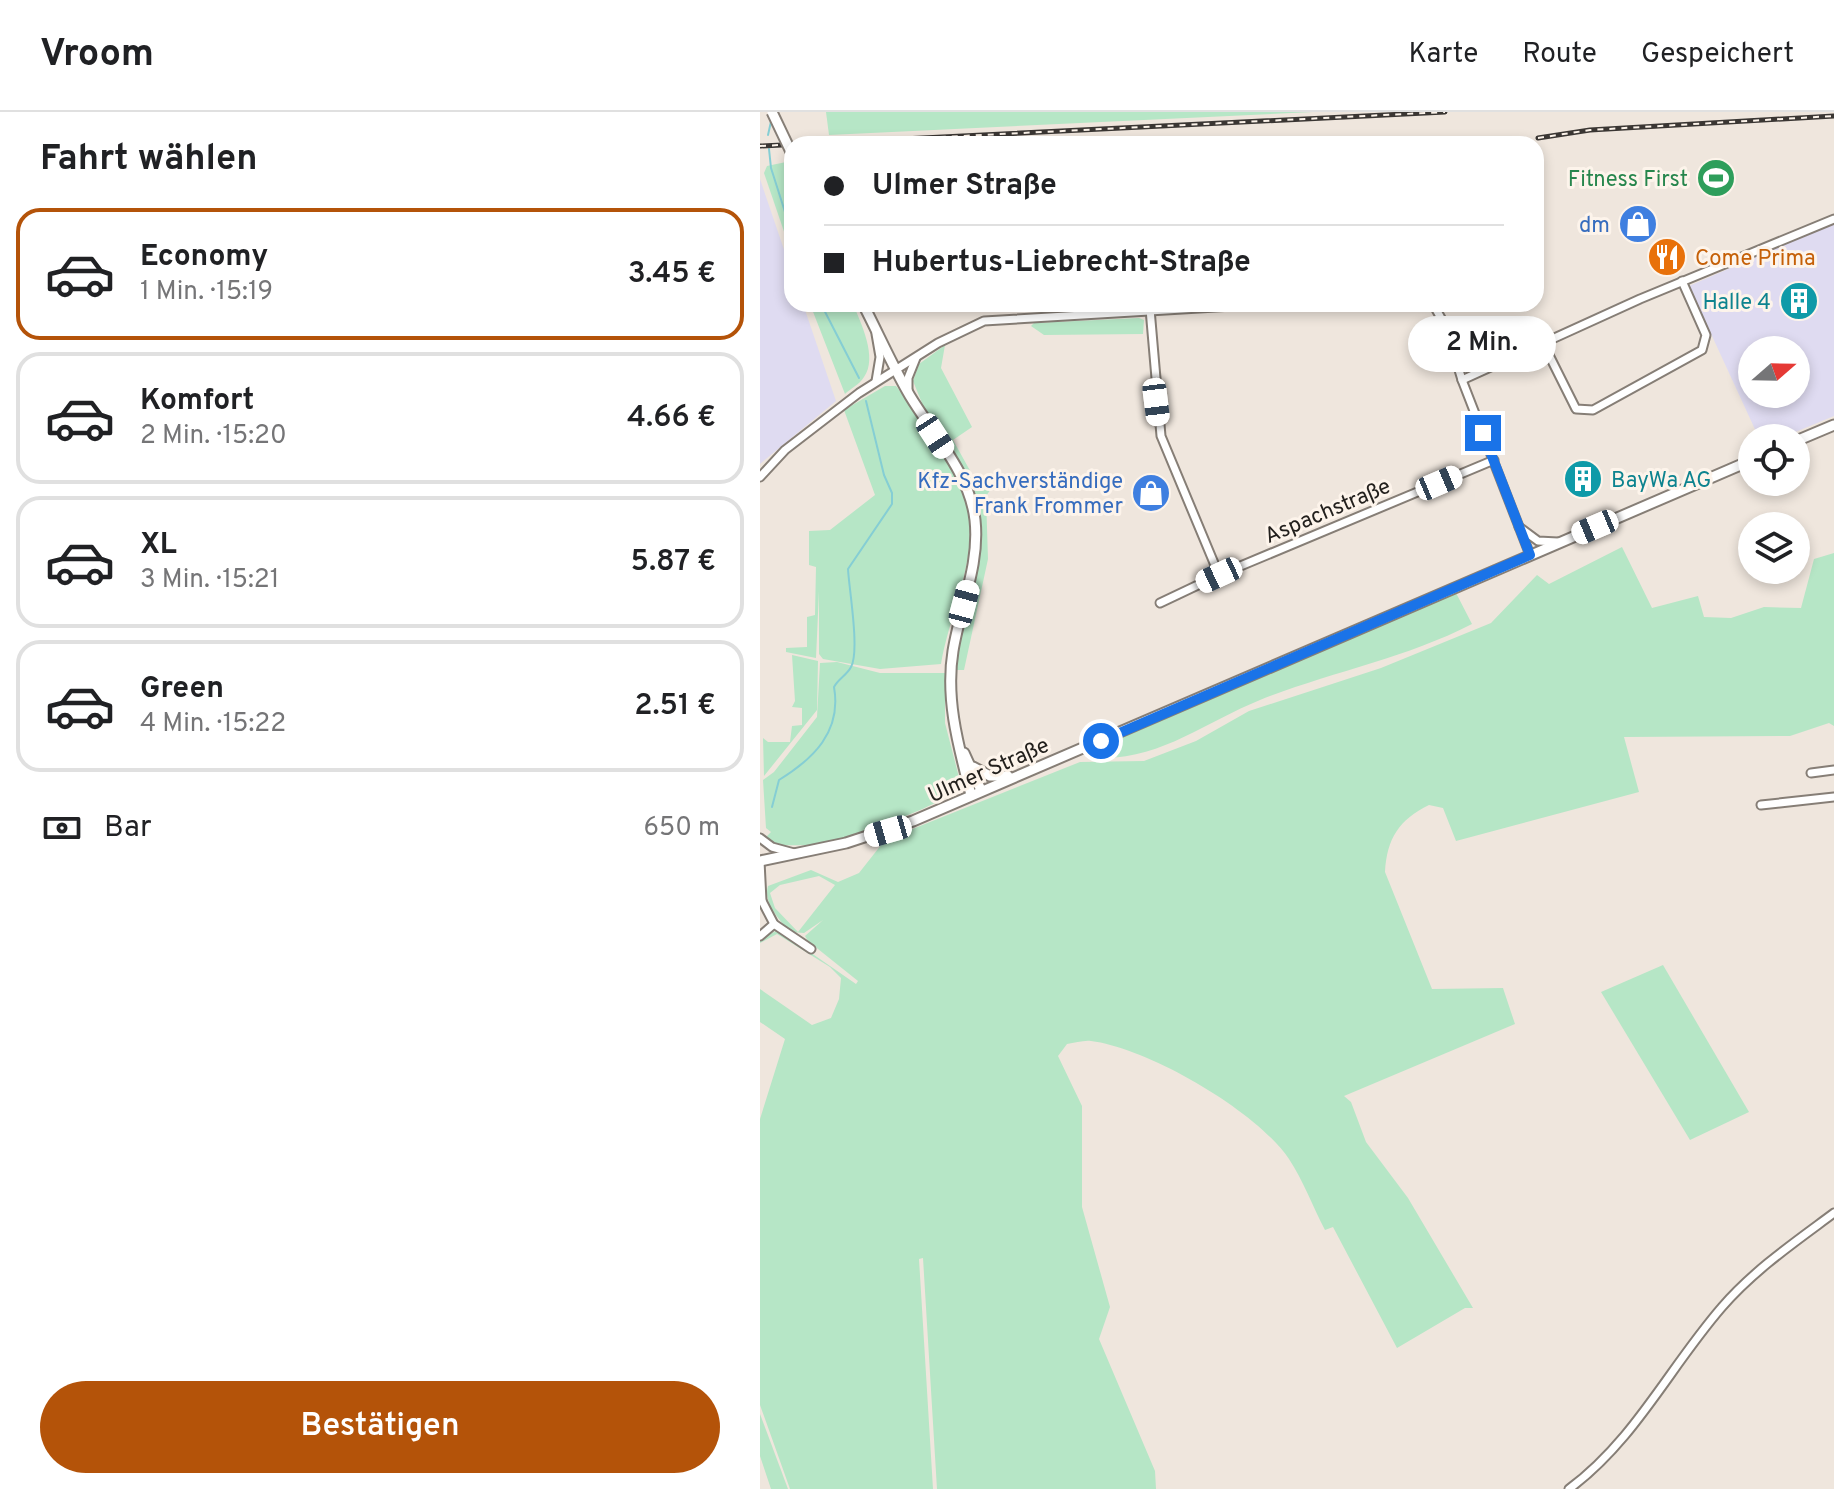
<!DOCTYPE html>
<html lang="de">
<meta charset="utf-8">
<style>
:root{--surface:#fff;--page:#f2f2f2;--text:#202124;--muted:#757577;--line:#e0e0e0;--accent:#b45309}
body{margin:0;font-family:Overpass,sans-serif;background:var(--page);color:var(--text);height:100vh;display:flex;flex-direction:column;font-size:30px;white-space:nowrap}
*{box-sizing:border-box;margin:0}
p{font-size:26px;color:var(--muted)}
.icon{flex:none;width:44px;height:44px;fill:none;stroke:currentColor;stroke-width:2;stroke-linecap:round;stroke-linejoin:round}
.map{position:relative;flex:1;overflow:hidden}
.side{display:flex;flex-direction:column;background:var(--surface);width:760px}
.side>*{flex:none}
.guide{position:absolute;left:24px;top:24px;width:760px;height:176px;border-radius:24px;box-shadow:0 4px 12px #0003;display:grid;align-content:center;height:176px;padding:0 40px;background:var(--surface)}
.needle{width:52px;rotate:70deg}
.tools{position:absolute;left:978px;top:224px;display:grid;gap:16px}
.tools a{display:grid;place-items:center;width:72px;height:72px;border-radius:50%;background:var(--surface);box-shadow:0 4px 12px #0003;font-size:40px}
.end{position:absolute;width:36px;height:36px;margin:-18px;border:10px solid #1a73e8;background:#fff;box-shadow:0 0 0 4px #fff}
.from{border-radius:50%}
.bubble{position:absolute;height:56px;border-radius:28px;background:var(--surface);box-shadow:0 4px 12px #0003;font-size:26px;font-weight:600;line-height:56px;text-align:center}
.car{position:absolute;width:24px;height:48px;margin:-24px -12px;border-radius:10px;box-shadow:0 0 6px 2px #0007;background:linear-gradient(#fff 24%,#345 0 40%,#fff 0 76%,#345 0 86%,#fff 0)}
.guide b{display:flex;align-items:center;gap:28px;height:76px;font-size:30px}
.guide b+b{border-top:2px solid var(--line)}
.guide i{width:20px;height:20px;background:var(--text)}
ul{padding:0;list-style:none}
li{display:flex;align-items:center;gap:24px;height:132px;margin:0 16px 12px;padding:0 24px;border:4px solid var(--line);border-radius:24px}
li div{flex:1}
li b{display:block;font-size:30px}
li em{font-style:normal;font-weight:600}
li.on{border-color:var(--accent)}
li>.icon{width:72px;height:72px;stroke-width:1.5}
h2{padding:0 40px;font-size:36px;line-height:96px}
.pay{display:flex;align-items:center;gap:20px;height:88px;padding:0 40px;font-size:30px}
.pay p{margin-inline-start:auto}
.button{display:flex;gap:16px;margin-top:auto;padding:16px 40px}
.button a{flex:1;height:92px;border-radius:48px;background:var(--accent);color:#fff;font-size:32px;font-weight:600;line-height:92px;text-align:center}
header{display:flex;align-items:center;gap:48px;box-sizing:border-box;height:112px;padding:0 40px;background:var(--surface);border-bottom:2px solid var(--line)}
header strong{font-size:38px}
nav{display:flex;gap:44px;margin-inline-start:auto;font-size:28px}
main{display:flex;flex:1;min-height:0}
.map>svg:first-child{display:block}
.industrial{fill:#dfdbf1;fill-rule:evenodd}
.green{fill:#b6e6c6;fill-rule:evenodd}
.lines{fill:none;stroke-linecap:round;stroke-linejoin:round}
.stream{stroke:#85ced4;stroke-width:2}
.minor-casing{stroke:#867e76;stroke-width:11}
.major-casing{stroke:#867e76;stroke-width:13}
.minor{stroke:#fff;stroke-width:7}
.major{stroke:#fff;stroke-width:9}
.rail-casing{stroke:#3a3633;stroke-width:5}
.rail{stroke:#fdf4eb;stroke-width:2;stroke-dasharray:6;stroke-linecap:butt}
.major-bridge-casing{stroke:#867e76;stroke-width:13;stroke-linecap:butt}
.major-bridge{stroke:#fff;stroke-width:9}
.route{stroke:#1a73e8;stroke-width:10}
.labels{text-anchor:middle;stroke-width:6;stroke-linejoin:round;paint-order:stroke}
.leisure-label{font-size:22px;fill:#27864d;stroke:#fdf4eb;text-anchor:end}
.shop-label{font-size:22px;fill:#366cbe;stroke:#fdf4eb;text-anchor:end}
.food-label{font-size:22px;fill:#c56008;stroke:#fdf4eb;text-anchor:start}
.culture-label{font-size:22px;fill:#0d838f;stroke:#fdf4eb;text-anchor:end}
.street-label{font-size:22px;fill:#23201d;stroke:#fdf4eb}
</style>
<header>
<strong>Vroom</strong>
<nav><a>Karte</a><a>Route</a><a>Gespeichert</a></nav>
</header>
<main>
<section class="side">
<h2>Fahrt wählen</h2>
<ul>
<li class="on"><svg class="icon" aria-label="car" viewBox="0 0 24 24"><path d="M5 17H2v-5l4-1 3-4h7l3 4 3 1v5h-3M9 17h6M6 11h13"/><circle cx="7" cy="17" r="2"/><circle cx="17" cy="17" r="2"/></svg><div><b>Economy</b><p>1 Min. · 15:19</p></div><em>3.45 €</em></li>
<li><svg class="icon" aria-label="car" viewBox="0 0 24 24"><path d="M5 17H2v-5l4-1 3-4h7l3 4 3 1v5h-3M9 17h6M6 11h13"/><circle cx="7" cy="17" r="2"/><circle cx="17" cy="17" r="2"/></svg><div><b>Komfort</b><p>2 Min. · 15:20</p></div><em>4.66 €</em></li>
<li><svg class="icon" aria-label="car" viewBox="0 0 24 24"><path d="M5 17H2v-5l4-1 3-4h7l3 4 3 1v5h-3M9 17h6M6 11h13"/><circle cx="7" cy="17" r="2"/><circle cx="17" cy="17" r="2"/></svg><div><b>XL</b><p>3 Min. · 15:21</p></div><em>5.87 €</em></li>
<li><svg class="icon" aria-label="car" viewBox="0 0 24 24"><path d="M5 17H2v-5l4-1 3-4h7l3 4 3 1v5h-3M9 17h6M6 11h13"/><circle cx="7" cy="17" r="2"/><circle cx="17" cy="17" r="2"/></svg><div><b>Green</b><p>4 Min. · 15:22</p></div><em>2.51 €</em></li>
</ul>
<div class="pay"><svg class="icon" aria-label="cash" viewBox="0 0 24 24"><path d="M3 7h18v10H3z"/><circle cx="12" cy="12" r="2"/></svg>Bar<p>650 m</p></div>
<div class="button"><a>Bestätigen</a></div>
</section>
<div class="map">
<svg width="1074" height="1377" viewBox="0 0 1074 1377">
<rect width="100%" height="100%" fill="#efe6dd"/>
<g class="industrial">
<polygon points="0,67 32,161 32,192 43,192 76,289 0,352"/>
<path d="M1074,111V304L1021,326H999L929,174ZM1036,238V282H992V238Z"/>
</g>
<g class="green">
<polygon points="66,0 553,0 69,23"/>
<polygon points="26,50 32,63 32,143 4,61 7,54"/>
<path d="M50,192H93C101,211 118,246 104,265C100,272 90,277 85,282Z"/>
<polygon points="379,206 384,208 383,222 284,223 271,214 274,211"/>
<polygon points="185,233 181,256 212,315 193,328 218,373 236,370 226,384 228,447 204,558 193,558 219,442 200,358 164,296 153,269 159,252"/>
<path d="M125,274H136L140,279C163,316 202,357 209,402C216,450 189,504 181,552L120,557L63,547L59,542V479L56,546L26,540V536L47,535V505L55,503L56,455L49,453V419L70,418L115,383L84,298Z"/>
<path d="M862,435L892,496L938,484L944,505L971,506L1004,495L1041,496L1054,447L1074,441V614L1069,611L1030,624L864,625L879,680L696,729L683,696L669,693C639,708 627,726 625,760L672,877L743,876L755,912L584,984L591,990L606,1030L648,1086L713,1196H705L637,1236L573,1115L565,1118C553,1095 543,1068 529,1047C497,999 388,936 331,929C324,928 315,931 307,932L298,944L322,994V1095L350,1195L339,1227L395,1359L396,1377H177L163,1146L159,1147L173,1377H30L0,1293V1007L25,927L0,910V877L52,913L71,906L79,887L81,866L70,855L17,822L0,831V827L18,818L96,872L98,869L48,829L45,824L63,808L44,821L31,820C19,808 3,791 8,774L51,758L78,770L99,761L125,728L320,650L384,649L436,629L489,599L621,556L731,511L777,463L789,472ZM59,764L75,773L38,820L15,796L10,781L20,773Z"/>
<path d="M695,479L712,512C644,547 570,560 500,588C443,611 395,652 330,645L327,638Z"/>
<polygon points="32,543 58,549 57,598 4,664 3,626 8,630 30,630 32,614 42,613 42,596 32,595 35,589"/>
<path d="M77,550L120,561H185V611L201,673C190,692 84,728 59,732C45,734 29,733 15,733L6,725L11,720L6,716L3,668L14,660L57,605L60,551Z"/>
<polygon points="903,853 989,1000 930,1028 841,880"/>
<polygon points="0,1302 28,1377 11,1377 0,1344"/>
</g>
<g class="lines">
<g class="stream">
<polyline points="8,23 12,5"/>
<polyline points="9,37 11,56 32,122"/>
<polyline points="61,192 99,266"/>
<path d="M12,695L19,668C53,647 82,620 74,575C78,567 87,563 91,555C100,539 89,477 88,457L132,392V381L124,363L106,289"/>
</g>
<g class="minor-casing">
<g id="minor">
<polyline points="673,192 686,215 702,268 770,443"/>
<polyline points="390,197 401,324 459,463 734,348"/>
<polyline points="783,231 816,297 833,298 942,238 946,223 922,169"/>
<polyline points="702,268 880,187 1074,107"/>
<polyline points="116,269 120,245 116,222"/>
<polyline points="148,279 148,266 156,246"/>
<polyline points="0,365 25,338 99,281 178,231 224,209 506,192"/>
<polyline points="759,415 778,429 798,430"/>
<polyline points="400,491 459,463"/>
<polyline points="1051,661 1074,658"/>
<polyline points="1001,693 1074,685"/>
<polyline points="0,726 12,735 34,741"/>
<polyline points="0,749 2,789"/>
<polyline points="0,785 14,812 51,837"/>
<polyline points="0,824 14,812"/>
<path d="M809,1377C875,1328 909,1256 962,1195C994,1158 1035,1130 1074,1101"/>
</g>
</g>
<g class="major-casing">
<g id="major">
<path d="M103,192C119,223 133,255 150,284C173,322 210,362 215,408C220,453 200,495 193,539C185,588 199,636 211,683"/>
<polyline points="1036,329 1074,313"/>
<polyline points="204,641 221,678"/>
<polyline points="213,655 230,664 248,664"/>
<polyline points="0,749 86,731 153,709 992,348"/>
</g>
</g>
<use href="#minor" class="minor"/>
<use href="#major" class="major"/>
<g class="rail-casing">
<g id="rail">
<polyline points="778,26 830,18 1074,4"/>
<polyline points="0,34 685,0"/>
</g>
</g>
<use href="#rail" class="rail"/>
<g class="major-bridge-casing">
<polyline id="major-bridge" points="12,0 32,42"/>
</g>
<use href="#major-bridge" class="major-bridge"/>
</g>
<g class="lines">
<polyline class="route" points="341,629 770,443 723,321"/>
</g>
<defs>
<g id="stadium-disc" transform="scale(2)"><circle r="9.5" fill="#2e9e5b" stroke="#fdf4eb"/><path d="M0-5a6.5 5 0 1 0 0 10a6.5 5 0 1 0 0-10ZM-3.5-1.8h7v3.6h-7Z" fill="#fff"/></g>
<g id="shop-disc" transform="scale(2)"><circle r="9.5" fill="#3f7fe0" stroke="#fdf4eb"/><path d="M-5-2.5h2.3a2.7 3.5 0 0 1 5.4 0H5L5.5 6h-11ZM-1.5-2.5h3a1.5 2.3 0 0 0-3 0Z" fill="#fff"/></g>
<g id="restaurant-disc" transform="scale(2)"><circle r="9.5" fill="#e8710a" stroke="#fdf4eb"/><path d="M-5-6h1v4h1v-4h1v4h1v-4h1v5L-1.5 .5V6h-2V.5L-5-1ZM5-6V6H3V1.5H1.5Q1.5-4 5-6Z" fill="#fff"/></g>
<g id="building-disc" transform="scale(2)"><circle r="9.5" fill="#0f9aa8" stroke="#fdf4eb"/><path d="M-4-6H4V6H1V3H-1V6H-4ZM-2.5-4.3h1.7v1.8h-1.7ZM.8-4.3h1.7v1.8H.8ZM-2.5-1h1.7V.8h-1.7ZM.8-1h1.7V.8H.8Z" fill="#fff"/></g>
</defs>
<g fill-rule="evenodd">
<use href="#stadium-disc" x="956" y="66"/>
<use href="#shop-disc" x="878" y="112"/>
<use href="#restaurant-disc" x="907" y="145"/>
<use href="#building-disc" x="1039" y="189"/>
<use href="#building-disc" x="823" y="367"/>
<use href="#shop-disc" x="391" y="381"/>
</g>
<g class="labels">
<g class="leisure-label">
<text x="928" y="74">Fitness First</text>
</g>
<g class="shop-label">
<text x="850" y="120">dm</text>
<text x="363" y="376">Kfz-Sachverständige<tspan x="363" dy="25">Frank Frommer</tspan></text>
</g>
<g class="food-label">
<text x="935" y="153">Come Prima</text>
</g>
<g class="culture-label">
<text x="1011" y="197">Halle 4</text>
<text x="851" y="375" text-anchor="start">BayWa AG</text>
</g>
<g class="street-label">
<text transform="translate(567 398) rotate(-23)" y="8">Aspachstraße</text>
<text transform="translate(228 657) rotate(-24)" y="8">Ulmer Straße</text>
</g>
</g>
</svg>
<div class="tools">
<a><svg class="needle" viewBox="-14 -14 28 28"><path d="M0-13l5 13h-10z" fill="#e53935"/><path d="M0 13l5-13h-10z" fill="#757577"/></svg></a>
<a><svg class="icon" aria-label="locate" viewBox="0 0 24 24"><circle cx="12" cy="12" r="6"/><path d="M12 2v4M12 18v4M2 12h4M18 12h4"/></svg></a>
<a><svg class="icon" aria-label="layers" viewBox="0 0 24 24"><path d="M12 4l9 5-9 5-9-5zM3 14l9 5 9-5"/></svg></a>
</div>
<i class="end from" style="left:341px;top:629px"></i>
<i class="end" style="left:723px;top:321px"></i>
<div class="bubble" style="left:648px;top:204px;width:148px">2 Min.</div>
<i class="car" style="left:396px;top:290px;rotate:173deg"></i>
<i class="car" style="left:175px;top:324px;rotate:147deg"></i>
<i class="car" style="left:679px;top:371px;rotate:67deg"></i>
<i class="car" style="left:835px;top:415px;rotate:247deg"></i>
<i class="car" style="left:459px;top:463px;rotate:245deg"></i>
<i class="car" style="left:204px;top:492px;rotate:15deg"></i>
<i class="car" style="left:128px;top:719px;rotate:254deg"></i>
<div class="guide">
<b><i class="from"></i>Ulmer Straße</b>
<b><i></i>Hubertus-Liebrecht-Straße</b>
</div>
</div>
</main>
